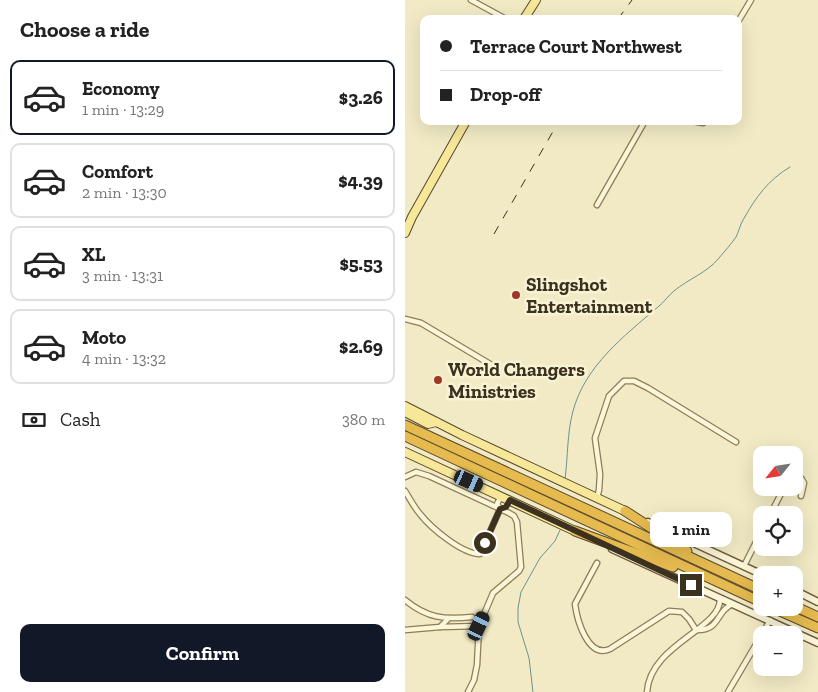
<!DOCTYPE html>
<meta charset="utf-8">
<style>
:root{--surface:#fff;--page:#f6f6f6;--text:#222;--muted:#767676;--line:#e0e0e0;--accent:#111827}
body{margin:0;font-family:"Zilla Slab",serif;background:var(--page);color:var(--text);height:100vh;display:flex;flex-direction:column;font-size:19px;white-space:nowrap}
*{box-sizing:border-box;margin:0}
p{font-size:16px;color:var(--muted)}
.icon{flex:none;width:28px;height:28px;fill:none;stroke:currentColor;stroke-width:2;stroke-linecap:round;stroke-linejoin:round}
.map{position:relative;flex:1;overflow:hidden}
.sheet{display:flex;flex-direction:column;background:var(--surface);width:405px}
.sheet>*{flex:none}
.top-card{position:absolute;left:15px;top:15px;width:322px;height:110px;border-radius:10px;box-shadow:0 5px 20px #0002;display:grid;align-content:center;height:110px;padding:0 20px;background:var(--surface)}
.needle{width:32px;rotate:240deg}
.controls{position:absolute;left:348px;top:446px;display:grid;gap:10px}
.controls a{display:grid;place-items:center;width:50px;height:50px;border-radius:10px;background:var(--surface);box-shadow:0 5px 20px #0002;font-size:25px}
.end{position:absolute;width:22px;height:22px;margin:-11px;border:6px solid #3c311e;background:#fff;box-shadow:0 0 0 2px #fff}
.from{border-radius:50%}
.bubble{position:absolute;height:35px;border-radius:10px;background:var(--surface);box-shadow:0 5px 20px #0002;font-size:16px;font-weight:700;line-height:35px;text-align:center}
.car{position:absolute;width:15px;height:30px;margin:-15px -8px;border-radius:6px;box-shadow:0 0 4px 1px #0007;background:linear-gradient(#222 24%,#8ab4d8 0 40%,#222 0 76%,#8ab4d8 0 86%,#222 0)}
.top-card b{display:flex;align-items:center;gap:18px;height:48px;font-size:19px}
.top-card b+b{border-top:1px solid var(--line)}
.top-card i{width:12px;height:12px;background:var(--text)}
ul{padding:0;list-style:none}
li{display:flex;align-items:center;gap:15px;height:75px;margin:0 10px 8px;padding:0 10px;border:2px solid var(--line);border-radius:10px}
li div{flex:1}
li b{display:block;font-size:19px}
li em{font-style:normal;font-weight:700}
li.active{border-color:var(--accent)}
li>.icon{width:45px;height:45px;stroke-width:1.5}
h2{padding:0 20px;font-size:22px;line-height:60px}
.pay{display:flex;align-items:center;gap:12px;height:55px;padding:0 20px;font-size:19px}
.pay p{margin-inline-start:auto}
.primary-button{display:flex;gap:10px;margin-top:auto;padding:10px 20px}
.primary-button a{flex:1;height:58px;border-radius:10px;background:var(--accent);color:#fff;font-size:20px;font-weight:700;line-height:58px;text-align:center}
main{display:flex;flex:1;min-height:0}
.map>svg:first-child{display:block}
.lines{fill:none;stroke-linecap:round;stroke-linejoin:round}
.stream{stroke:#6c938f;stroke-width:1}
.minor-casing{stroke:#8d7c59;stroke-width:7}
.secondary-casing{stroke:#6f5d3c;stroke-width:9}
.primary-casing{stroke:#5a492d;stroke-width:10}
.motorway-casing{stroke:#5a492d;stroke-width:11}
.minor{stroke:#fbf6d8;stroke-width:4.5}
.secondary{stroke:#fbf6d8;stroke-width:6}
.primary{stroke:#f6e799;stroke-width:8}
.motorway{stroke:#e5ba4f;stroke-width:9}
.rail{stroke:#3c311e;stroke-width:1;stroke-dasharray:9 9;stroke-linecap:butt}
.route{stroke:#3c311e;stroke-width:6}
.poi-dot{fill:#a03625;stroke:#f8f3d4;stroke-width:2}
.labels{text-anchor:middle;stroke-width:5;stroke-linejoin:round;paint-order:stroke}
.poi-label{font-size:19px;font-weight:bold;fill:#3c311e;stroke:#f8f3d4;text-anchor:start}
</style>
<main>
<section class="sheet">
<h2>Choose a ride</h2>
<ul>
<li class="active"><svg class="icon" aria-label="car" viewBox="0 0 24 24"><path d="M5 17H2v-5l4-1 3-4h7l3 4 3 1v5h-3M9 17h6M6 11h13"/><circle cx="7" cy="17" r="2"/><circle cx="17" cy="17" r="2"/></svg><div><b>Economy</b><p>1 min · 13:29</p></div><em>$3.26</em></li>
<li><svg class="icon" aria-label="car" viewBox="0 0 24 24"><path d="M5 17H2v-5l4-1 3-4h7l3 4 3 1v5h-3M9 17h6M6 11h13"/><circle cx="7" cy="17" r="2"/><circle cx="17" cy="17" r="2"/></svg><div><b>Comfort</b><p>2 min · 13:30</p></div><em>$4.39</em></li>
<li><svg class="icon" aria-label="car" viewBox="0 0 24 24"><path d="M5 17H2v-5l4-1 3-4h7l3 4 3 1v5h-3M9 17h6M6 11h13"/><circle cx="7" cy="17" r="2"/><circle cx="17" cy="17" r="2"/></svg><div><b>XL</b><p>3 min · 13:31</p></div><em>$5.53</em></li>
<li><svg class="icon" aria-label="car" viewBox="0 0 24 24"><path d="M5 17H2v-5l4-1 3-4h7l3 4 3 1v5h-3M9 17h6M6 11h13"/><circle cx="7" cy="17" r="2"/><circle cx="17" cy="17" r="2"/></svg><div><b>Moto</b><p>4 min · 13:32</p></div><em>$2.69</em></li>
</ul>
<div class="pay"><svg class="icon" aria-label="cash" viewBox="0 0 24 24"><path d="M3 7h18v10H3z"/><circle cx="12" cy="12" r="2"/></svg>Cash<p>380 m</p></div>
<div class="primary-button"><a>Confirm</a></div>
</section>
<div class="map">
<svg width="413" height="692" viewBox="0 0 413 692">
<rect width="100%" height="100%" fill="#f1eac4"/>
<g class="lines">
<g class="stream">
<path d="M160,479C163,457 162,433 168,411C180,366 219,336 253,307C259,302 263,296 269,291C283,279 302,273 314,258C320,251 326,244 331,237C334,231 335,225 338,220C351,197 363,180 385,167"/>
<polyline points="128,692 124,658 113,622 113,608 116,592 135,558 150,541 155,530"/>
</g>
<g class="minor-casing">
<g id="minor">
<polyline points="66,0 101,19"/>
<polyline points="334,20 346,0"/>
<polyline points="287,121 298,123 301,121"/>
<polyline points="192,205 240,121"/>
<polyline points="0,319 16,323 90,367"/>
<polyline points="389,476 396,478 399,483 396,496"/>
<polyline points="0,477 11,472 24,476 104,513 109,516 112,522 116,567 114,571 88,593 74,626 72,665 69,680 63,692"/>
<path d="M0,491C5,499 9,507 15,514C26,528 57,554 75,554L95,509L92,504L96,496"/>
<polyline points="192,498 194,490 195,474 190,438 204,396 219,381 229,381 243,388 331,442"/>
<polyline points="365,515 379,488"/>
<path d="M192,563L170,604C172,620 183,659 205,649L264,611L277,612L284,619L291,630"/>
<polyline points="339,566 356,532"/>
<path d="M0,600C22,618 39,620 67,617"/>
<polyline points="35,627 74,626"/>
<polyline points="0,630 35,627 43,619"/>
<path d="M291,630C316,631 310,611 328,604"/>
<polyline points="357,635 365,620"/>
<path d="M242,692C245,644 317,629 315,598"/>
<polyline points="323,692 356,636"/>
</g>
</g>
<g class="secondary-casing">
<g id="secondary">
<polyline points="243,522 358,575"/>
<polyline points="207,549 413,643"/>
<polyline points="389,590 413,602"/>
</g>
</g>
<g class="primary-casing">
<g id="primary">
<polyline points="119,19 131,0"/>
<polyline points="0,233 7,217 61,121"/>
<polyline points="0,406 57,435 220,511"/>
<polyline points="0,412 23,424 31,422"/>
<polyline points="0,452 170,531"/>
</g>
</g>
<g class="motorway-casing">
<g id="motorway">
<polyline points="0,425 356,590"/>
<polyline points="0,436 356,602"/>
<polyline points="220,511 282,551"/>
<polyline points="170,531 268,567"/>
<polyline points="389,606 413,617"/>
<polyline points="368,608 413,628"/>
</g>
</g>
<use href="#minor" class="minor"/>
<use href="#secondary" class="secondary"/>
<use href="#primary" class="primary"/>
<use href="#motorway" class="motorway"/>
<g class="rail">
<polyline points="213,19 227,0"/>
<polyline points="89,234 154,121"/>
</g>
</g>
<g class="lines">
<polyline class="route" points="80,543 95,509 101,507 105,500 286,585"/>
</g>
<g class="poi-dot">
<circle cx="111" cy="295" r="5"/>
<circle cx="33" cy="380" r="5"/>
</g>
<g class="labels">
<g class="poi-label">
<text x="121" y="291">Slingshot<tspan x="121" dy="22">Entertainment</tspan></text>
<text x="43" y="376">World Changers<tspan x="43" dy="22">Ministries</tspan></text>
</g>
</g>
</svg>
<div class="controls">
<a><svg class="needle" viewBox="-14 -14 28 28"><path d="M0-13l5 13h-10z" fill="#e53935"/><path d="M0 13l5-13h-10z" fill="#767676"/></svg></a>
<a><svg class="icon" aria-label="locate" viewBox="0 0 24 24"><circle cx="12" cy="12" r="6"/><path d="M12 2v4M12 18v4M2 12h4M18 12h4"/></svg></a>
<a>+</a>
<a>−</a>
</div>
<i class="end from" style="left:80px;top:543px"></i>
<i class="end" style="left:286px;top:585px"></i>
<div class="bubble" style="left:245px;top:512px;width:82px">1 min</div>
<i class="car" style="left:64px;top:481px;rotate:114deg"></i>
<i class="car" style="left:74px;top:626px;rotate:25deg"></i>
<div class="top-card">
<b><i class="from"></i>Terrace Court Northwest</b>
<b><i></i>Drop-off</b>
</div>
</div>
</main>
